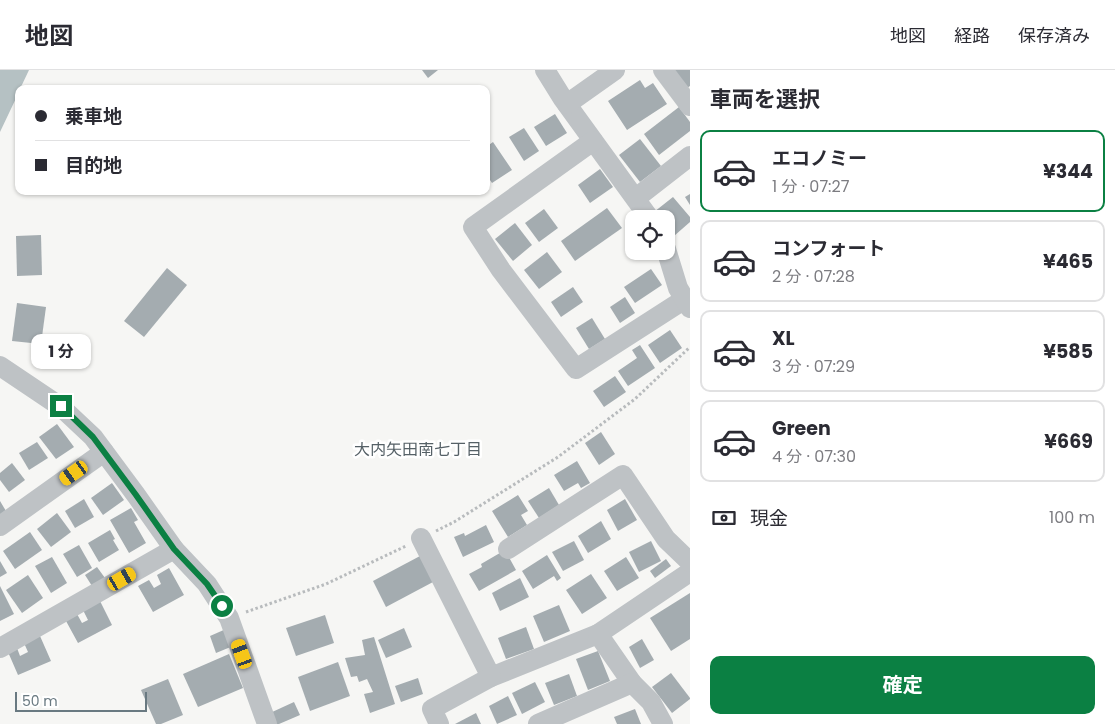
<!DOCTYPE html>
<html lang="ja">
<meta charset="utf-8">
<style>
:root{--surface:#fff;--page:#f7f7f7;--text:#2b2b33;--muted:#7c7c81;--line:#e1e1e2;--accent:#0b8043}
body{margin:0;font-family:Poppins,"Noto Sans JP",sans-serif;background:var(--page);color:var(--text);height:100vh;display:flex;flex-direction:column;font-size:19px;white-space:nowrap}
*{box-sizing:border-box;margin:0}
p{font-size:16px;color:var(--muted)}
.icon{flex:none;width:28px;height:28px;fill:none;stroke:currentColor;stroke-width:2;stroke-linecap:round;stroke-linejoin:round}
.map{position:relative;flex:1;overflow:hidden}
.drawer{display:flex;flex-direction:column;background:var(--surface);width:425px}
.drawer>*{flex:none}
.banner{position:absolute;left:15px;top:15px;width:475px;height:110px;border-radius:10px;box-shadow:0 1px 4px #0004;display:grid;align-content:center;height:110px;padding:0 20px;background:var(--surface)}
.fabs{position:absolute;left:625px;top:140px;display:grid;gap:10px}
.fabs a{display:grid;place-items:center;width:50px;height:50px;border-radius:10px;background:var(--surface);box-shadow:0 1px 4px #0004;font-size:25px}
.scale{position:absolute;left:15px;bottom:12px;width:132px;box-sizing:border-box;padding-left:5px;border:2px solid #697981;border-top:0;font-size:14px;line-height:18px;white-space:nowrap;color:#697981;-webkit-text-stroke:4px #fff;paint-order:stroke}
.end{position:absolute;width:22px;height:22px;margin:-11px;border:6px solid #0b8043;background:#fff;box-shadow:0 0 0 2px #fff}
.from{border-radius:50%}
.bubble{position:absolute;height:35px;border-radius:10px;background:var(--surface);box-shadow:0 1px 4px #0004;font-size:16px;font-weight:700;line-height:35px;text-align:center}
.car{position:absolute;width:15px;height:30px;margin:-15px -8px;border-radius:6px;box-shadow:0 0 4px 1px #0007;background:linear-gradient(#f5c518 24%,#345 0 40%,#f5c518 0 76%,#345 0 86%,#f5c518 0)}
.banner b{display:flex;align-items:center;gap:18px;height:48px;font-size:19px}
.banner b+b{border-top:1px solid var(--line)}
.banner i{width:12px;height:12px;background:var(--text)}
ul{padding:0;list-style:none}
li{display:flex;align-items:center;gap:15px;height:82px;margin:0 10px 8px;padding:0 10px;border:2px solid var(--line);border-radius:10px}
li div{flex:1}
li b{display:block;font-size:19px}
li em{font-style:normal;font-weight:700}
li.current{border-color:var(--accent)}
li>.icon{width:45px;height:45px;stroke-width:1.5}
h2{padding:0 20px;font-size:22px;line-height:60px}
.pay{display:flex;align-items:center;gap:12px;height:55px;padding:0 20px;font-size:19px}
.pay p{margin-inline-start:auto}
.action{display:flex;gap:10px;margin-top:auto;padding:10px 20px}
.action a{flex:1;height:58px;border-radius:10px;background:var(--accent);color:#fff;font-size:20px;font-weight:700;line-height:58px;text-align:center}
header{display:flex;align-items:center;gap:30px;box-sizing:border-box;height:70px;padding:0 25px;background:var(--surface);border-bottom:1px solid var(--line)}
header strong{font-size:24px}
nav{display:flex;gap:28px;margin-inline-start:auto;font-size:18px}
main{display:flex;flex:1;min-height:0}
.map>svg:first-child{display:block}
.water{fill:#b5c1c3}
.building{fill:#a4acb0}
.lines{fill:none;stroke-linecap:round;stroke-linejoin:round}
.path{stroke:#b8bbbd;stroke-width:3;stroke-dasharray:2.5 2.5;stroke-linecap:butt}
.minor{stroke:#bec2c5;stroke-width:20}
.route{stroke:#0b8043;stroke-width:6}
.labels{text-anchor:middle;stroke-width:5;stroke-linejoin:round;paint-order:stroke}
.neighbourhood-label{font-size:16px;fill:#566167;stroke:#fff}
</style>
<header>
<strong>地図</strong>
<nav><a>地図</a><a>経路</a><a>保存済み</a></nav>
</header>
<main>
<div class="map">
<svg width="690" height="654" viewBox="0 0 690 654">
<rect width="100%" height="100%" fill="#f6f6f4"/>
<polygon class="water" points="0,0 29,0 20,19 19,19 19,22 0,62"/>
<g class="building">
<polygon points="422,0 438,0 428,8"/>
<polygon points="674,0 690,0 690,16 687,18"/>
<polygon points="640,10 645,18 653,13 667,34 627,60 608,31"/>
<polygon points="679,37 690,52 690,61 659,85 644,64"/>
<polygon points="555,44 567,63 546,76 534,57"/>
<polygon points="524,58 539,81 524,91 509,67"/>
<polygon points="640,69 661,96 640,112 619,85"/>
<polygon points="493,72 512,100 492,113 486,104 486,89 489,87 486,83 486,77"/>
<polygon points="600,99 613,117 590,133 578,115"/>
<polygon points="690,124 690,135 685,127"/>
<polygon points="673,127 690,147 690,152 674,166 666,157 666,149 660,149 654,142"/>
<polygon points="607,138 622,158 575,191 561,171"/>
<polygon points="544,139 558,158 539,172 525,153"/>
<polygon points="515,153 532,175 513,191 495,169"/>
<polygon points="41,165 42,205 17,206 16,166"/>
<polygon points="547,182 562,202 539,219 524,200"/>
<polygon points="167,198 187,215 144,267 124,251"/>
<polygon points="651,199 662,215 635,233 624,217"/>
<polygon points="573,217 583,232 561,247 551,232"/>
<polygon points="625,227 635,243 620,253 610,237"/>
<polygon points="17,233 46,237 41,274 12,271"/>
<polygon points="592,248 605,269 589,279 576,258"/>
<polygon points="670,260 682,278 660,293 648,275"/>
<polygon points="640,275 655,298 628,316 618,301 637,288 632,280"/>
<polygon points="615,306 626,322 604,337 593,321"/>
<polygon points="57,354 74,377 56,389 39,367"/>
<polygon points="601,362 615,384 599,395 585,373"/>
<polygon points="37,372 48,388 29,400 19,383"/>
<polygon points="577,391 590,413 581,418 578,413 564,421 554,405"/>
<polygon points="12,393 25,410 9,422 0,410 0,403"/>
<polygon points="112,413 124,430 103,445 91,428"/>
<polygon points="549,418 559,435 539,448 528,431"/>
<polygon points="518,425 528,441 521,445 527,455 508,467 492,441"/>
<polygon points="84,429 94,447 75,458 65,441"/>
<polygon points="625,429 637,450 618,461 607,440"/>
<polygon points="0,431 6,441 0,445"/>
<polygon points="131,438 138,450 134,452 146,473 129,483 110,450"/>
<polygon points="57,443 71,462 51,477 37,459"/>
<polygon points="601,451 611,469 588,483 578,466"/>
<polygon points="486,455 494,472 463,487 454,467 464,463 465,466"/>
<polygon points="110,460 115,469 113,470 119,480 99,492 88,473"/>
<polygon points="30,462 42,480 15,499 3,481"/>
<polygon points="574,471 584,490 563,501 552,482"/>
<polygon points="651,471 661,491 639,502 629,482"/>
<polygon points="79,475 92,498 77,507 63,484"/>
<polygon points="505,480 516,500 479,521 469,504 482,497 481,494"/>
<polygon points="547,485 561,508 557,511 554,506 533,519 522,501"/>
<polygon points="420,486 433,512 386,537 373,511"/>
<polygon points="52,487 67,513 51,523 35,496"/>
<polygon points="626,487 639,508 617,521 604,501"/>
<polygon points="666,489 671,496 655,508 650,501"/>
<polygon points="0,491 7,503 0,507"/>
<polygon points="97,497 105,508 92,516 85,505"/>
<polygon points="169,498 184,525 153,542 138,516 149,510 154,518 161,514 157,505"/>
<polygon points="591,504 607,528 582,544 566,520"/>
<polygon points="28,505 43,528 22,543 6,520"/>
<polygon points="520,508 529,527 500,541 492,523"/>
<polygon points="0,516 14,544 0,551"/>
<polygon points="690,523 690,569 671,581 650,548"/>
<polygon points="100,531 112,555 78,573 66,551 77,544 82,553 88,550 83,540"/>
<polygon points="559,535 570,561 544,572 533,546"/>
<polygon points="325,545 334,573 296,586 286,558"/>
<polygon points="526,557 534,579 506,589 498,568"/>
<polygon points="404,558 412,577 386,588 378,570"/>
<polygon points="226,559 233,576 216,583 210,566"/>
<polygon points="40,566 51,591 18,605 8,582 17,578 20,586 28,582 24,573"/>
<polygon points="374,567 395,634 370,643 364,624 373,622 367,609 359,612 357,606 351,607 345,588 365,585 362,570"/>
<polygon points="642,569 654,590 640,598 629,577"/>
<polygon points="598,581 610,611 588,620 576,589"/>
<polygon points="229,584 243,618 198,637 183,604"/>
<polygon points="338,592 350,626 310,641 298,607"/>
<polygon points="671,603 690,628 690,629 672,643 652,617"/>
<polygon points="569,604 577,626 554,635 545,613"/>
<polygon points="418,608 423,624 401,632 395,616"/>
<polygon points="168,609 183,645 161,654 156,654 141,620"/>
<polygon points="535,612 545,632 522,644 512,623"/>
<polygon points="508,626 517,645 497,654 489,636"/>
<polygon points="294,632 300,645 279,654 276,654 270,643"/>
<polygon points="635,639 641,654 617,654 614,647"/>
<polygon points="476,643 481,654 455,654"/>
</g>
<g class="lines">
<g class="path">
<polyline points="436,461 454,452 558,387 635,329 690,277"/>
<polyline points="246,542 326,514 406,476"/>
</g>
<g class="minor">
<polyline points="545,0 563,29 650,149"/>
<polyline points="663,0 690,36"/>
<polyline points="567,34 615,0"/>
<polyline points="593,71 473,157 501,200 576,299 685,229"/>
<polyline points="636,128 690,86"/>
<polyline points="666,179 678,218 690,238"/>
<polyline points="0,296 61,337 93,367 136,425 174,479 207,514 229,548 267,654"/>
<polyline points="0,456 104,382"/>
<polyline points="421,468 491,607 598,564 690,502"/>
<polyline points="508,479 623,405 666,469 690,492"/>
<polyline points="598,564 632,613 651,632 663,654"/>
<polyline points="0,578 174,479"/>
<polyline points="439,654 432,639 491,607"/>
<polyline points="538,654 632,613"/>
</g>
</g>
<g class="lines">
<polyline class="route" points="61,336 93,367 136,425 174,479 207,514 222,536"/>
</g>
<g class="labels">
<g class="neighbourhood-label">
<text x="418" y="385">大内矢田南七丁目</text>
</g>
</g>
</svg>
<div class="fabs">
<a><svg class="icon" aria-label="locate" viewBox="0 0 24 24"><circle cx="12" cy="12" r="6"/><path d="M12 2v4M12 18v4M2 12h4M18 12h4"/></svg></a>
</div>
<div class="scale">50 m</div>
<i class="end from" style="left:222px;top:536px"></i>
<i class="end" style="left:61px;top:336px"></i>
<div class="bubble" style="left:31px;top:264px;width:60px">1 分</div>
<i class="car" style="left:74px;top:403px;rotate:235deg"></i>
<i class="car" style="left:122px;top:509px;rotate:60deg"></i>
<i class="car" style="left:242px;top:584px;rotate:340deg"></i>
<div class="banner">
<b><i class="from"></i>乗車地</b>
<b><i></i>目的地</b>
</div>
</div>
<section class="drawer">
<h2>車両を選択</h2>
<ul>
<li class="current"><svg class="icon" aria-label="car" viewBox="0 0 24 24"><path d="M5 17H2v-5l4-1 3-4h7l3 4 3 1v5h-3M9 17h6M6 11h13"/><circle cx="7" cy="17" r="2"/><circle cx="17" cy="17" r="2"/></svg><div><b>エコノミー</b><p>1 分 · 07:27</p></div><em>¥344</em></li>
<li><svg class="icon" aria-label="car" viewBox="0 0 24 24"><path d="M5 17H2v-5l4-1 3-4h7l3 4 3 1v5h-3M9 17h6M6 11h13"/><circle cx="7" cy="17" r="2"/><circle cx="17" cy="17" r="2"/></svg><div><b>コンフォート</b><p>2 分 · 07:28</p></div><em>¥465</em></li>
<li><svg class="icon" aria-label="car" viewBox="0 0 24 24"><path d="M5 17H2v-5l4-1 3-4h7l3 4 3 1v5h-3M9 17h6M6 11h13"/><circle cx="7" cy="17" r="2"/><circle cx="17" cy="17" r="2"/></svg><div><b>XL</b><p>3 分 · 07:29</p></div><em>¥585</em></li>
<li><svg class="icon" aria-label="car" viewBox="0 0 24 24"><path d="M5 17H2v-5l4-1 3-4h7l3 4 3 1v5h-3M9 17h6M6 11h13"/><circle cx="7" cy="17" r="2"/><circle cx="17" cy="17" r="2"/></svg><div><b>Green</b><p>4 分 · 07:30</p></div><em>¥669</em></li>
</ul>
<div class="pay"><svg class="icon" aria-label="cash" viewBox="0 0 24 24"><path d="M3 7h18v10H3z"/><circle cx="12" cy="12" r="2"/></svg>現金<p>100 m</p></div>
<div class="action"><a>確定</a></div>
</section>
</main>
